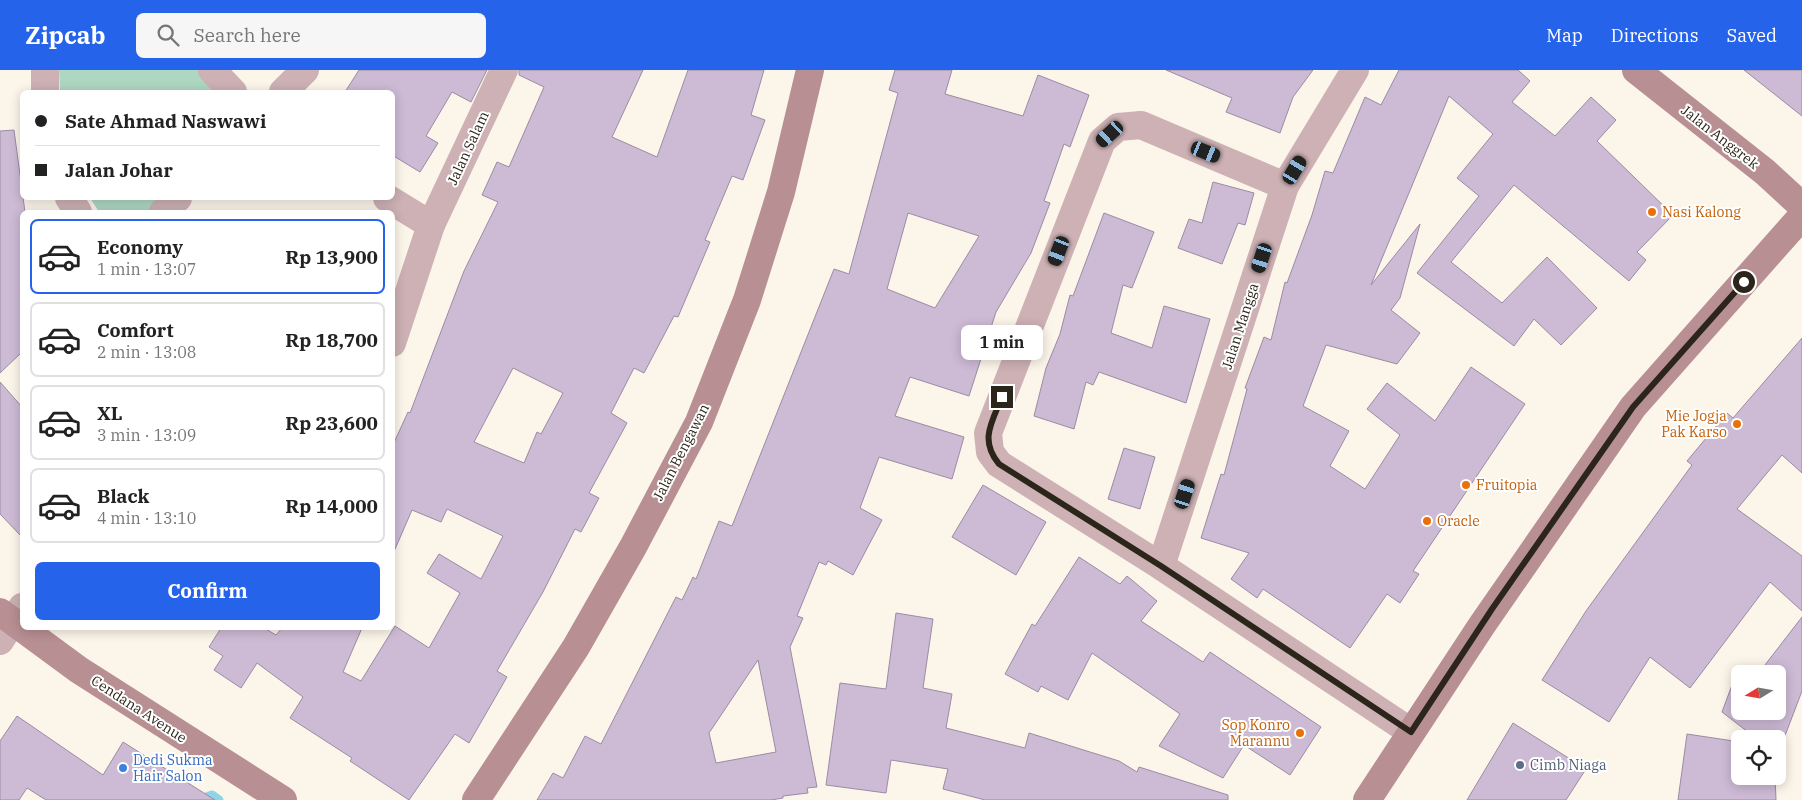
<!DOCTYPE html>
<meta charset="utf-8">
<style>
:root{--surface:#fff;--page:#f6f6f6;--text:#222;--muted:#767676;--line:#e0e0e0;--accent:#2563eb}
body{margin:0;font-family:"IBM Plex Serif",serif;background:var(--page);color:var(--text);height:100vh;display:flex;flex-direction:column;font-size:19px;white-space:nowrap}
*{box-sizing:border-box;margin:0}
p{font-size:16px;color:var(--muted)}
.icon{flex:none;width:28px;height:28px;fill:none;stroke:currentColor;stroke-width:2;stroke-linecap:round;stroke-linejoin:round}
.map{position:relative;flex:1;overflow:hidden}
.drawer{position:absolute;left:20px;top:140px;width:375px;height:420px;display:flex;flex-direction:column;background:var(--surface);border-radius:8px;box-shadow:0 2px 12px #0003}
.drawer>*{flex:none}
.guide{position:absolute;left:20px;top:20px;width:375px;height:110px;border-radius:8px;box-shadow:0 2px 12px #0003;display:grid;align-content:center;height:110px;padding:0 15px;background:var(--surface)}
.needle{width:32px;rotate:259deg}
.controls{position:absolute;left:1731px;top:595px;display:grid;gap:10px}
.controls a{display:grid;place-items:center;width:55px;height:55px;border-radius:8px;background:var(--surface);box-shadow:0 2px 12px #0003;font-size:25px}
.end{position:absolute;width:22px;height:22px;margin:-11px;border:6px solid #2c251b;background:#fff;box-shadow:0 0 0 2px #fff}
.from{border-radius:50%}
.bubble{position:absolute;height:35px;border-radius:8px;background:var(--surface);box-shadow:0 2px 12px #0003;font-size:16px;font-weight:800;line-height:35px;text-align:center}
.car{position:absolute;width:15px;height:30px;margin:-15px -8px;border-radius:6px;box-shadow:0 0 4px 1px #0007;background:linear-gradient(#222 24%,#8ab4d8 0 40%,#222 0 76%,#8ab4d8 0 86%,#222 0)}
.guide b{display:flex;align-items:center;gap:18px;height:48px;font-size:19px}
.guide b+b{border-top:1px solid var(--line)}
.guide i{width:12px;height:12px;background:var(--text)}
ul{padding:9px 0 0;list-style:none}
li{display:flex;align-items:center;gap:15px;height:75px;margin:0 10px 8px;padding:0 5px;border:2px solid var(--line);border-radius:8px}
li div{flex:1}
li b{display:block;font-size:19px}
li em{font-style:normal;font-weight:800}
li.current{border-color:var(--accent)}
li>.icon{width:45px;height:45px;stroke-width:1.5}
.cta{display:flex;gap:10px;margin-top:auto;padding:10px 15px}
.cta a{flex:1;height:58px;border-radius:8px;background:var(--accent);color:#fff;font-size:20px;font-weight:800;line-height:58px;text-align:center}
header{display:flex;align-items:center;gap:30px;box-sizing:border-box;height:70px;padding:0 25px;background:var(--accent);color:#fff}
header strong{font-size:24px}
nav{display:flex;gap:28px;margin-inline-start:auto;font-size:18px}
.search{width:350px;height:45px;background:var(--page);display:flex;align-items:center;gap:12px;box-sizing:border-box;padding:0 18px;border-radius:8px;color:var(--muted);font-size:19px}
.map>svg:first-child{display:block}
.green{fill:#aed7c2}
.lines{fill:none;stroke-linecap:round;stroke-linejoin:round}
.stream{stroke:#90d4e7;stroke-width:9}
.building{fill:#cdbad5;stroke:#9c8ba4;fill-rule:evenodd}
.street{stroke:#cdb1b4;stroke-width:28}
.secondary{stroke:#b88f93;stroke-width:28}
.route{stroke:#2c251b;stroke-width:6}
.food-dot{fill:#e8710a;stroke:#fff;stroke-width:2}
.service-dot{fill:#5c6f8a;stroke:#fff;stroke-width:2}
.shop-dot{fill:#3f7fe0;stroke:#fff;stroke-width:2}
.labels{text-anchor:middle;stroke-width:4;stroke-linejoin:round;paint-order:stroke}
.street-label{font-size:14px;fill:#2c251b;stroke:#fff}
.food-label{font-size:14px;fill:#c56008;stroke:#fff;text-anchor:start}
.shop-label{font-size:14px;fill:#366cbe;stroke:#fff;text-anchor:start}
.service-label{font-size:14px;fill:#4e5e75;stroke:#fff;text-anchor:start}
</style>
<header>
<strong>Zipcab</strong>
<div class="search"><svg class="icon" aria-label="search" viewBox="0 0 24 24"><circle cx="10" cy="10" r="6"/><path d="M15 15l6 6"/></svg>Search here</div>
<nav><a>Map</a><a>Directions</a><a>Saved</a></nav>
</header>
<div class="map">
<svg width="1802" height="730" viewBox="0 0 1802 730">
<rect width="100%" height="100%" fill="#fcf5ea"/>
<g class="green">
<polygon points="59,0 201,0 221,22 60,22"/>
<polygon points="90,128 164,128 148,142 99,142"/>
</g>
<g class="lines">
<polyline class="stream" points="198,730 212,725 219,730"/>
</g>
<g class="building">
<polygon points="359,0 487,0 471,32 452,22 426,66 438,73 420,102 392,85 392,22 345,22"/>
<path d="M519,0H643L612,67L657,87L688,0H764L751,45L765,50L743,110L732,106L705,170L710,172L678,247L674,246L644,303L634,298L611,343L627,353L589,423L599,428L581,462L575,459L543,522L497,601L507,607L469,673L455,664L409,730L350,691L352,688L290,648L303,627L257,593L241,618L214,600L223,586L209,577L221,558H264L276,565L282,558H362L343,602L361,611L395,556L429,578L460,523L427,503L439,484L481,509L503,466L447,439L441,452L412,440L392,486V377L408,342L410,343L464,201L498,132L482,125L497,92L509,97L544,17L519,5ZM513,298L563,323L541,364L537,362L524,393L474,372Z"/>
<path d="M895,0H952L945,24L1023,46L1038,5L1089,25L1070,77L1064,74L1044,131L1050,133L1031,183L996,242L969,326L910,307L895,346L964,367L952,409L879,387L860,438L882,450L853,505L828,491L826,495L819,492L797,546L803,548L790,577L817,717L807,718L808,723L783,726V728L771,730H537L553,703L563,708L585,666L601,674L676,527L682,530L693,507L696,509L719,451L732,456L834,199L849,204L898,23L889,20ZM908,143L979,166L935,238L887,219ZM758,590L776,682L716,693L709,663Z"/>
<polygon points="1166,0 1313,0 1293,27 1280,63 1226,42 1232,28"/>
<polygon points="1399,0 1518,0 1530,11 1512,32 1555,66 1591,27 1616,50 1597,71 1673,145 1637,182 1646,190 1629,211 1514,115 1451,192 1502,233 1547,187 1597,238 1561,275 1534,249 1514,276 1417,203 1479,126 1457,108 1493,64 1449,26 1371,215 1420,154 1400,228 1391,240 1420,263 1397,294 1326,275 1303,336 1349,361 1330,396 1365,419 1400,365 1367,339 1387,313 1435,351 1471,297 1525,334 1413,501 1419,504 1400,533 1387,524 1350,578 1263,519 1257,528 1231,509 1249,483 1201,468 1221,404 1224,405 1247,319 1245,318 1264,267 1271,270 1285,212 1287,213 1312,145 1325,101 1333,103 1365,27 1381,35"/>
<polygon points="1744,0 1802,0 1802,46"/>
<polygon points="14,60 25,142 22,142 22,282 0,303 0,61"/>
<polygon points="1213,112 1254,123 1245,155 1238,153 1222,194 1178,178 1189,149 1202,153"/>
<polygon points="1104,143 1154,162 1132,218 1123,215 1111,263 1152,278 1164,236 1210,249 1186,333 1099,302 1093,315 1086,312 1074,359 1034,346 1046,298 1060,264 1070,225 1073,226"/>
<polygon points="1802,268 1802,403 1782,385 1737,439 1802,486 1802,541 1770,512 1690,618 1650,587 1609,652 1542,610 1586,541 1692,395 1687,391 1727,343 1733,348"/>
<polygon points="0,312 22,337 22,467 0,444"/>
<polygon points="1124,378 1155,387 1140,439 1108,429"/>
<polygon points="983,415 1046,452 1016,505 952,467"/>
<polygon points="1079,487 1120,514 1127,506 1157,531 1141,551 1203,592 1210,582 1321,657 1290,705 1244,675 1223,708 1159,676 1180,644 1092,583 1068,630 1041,616 1038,622 1005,604 1032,554 1035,556"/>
<polygon points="896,543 933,549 923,618 952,624 946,658 1025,678 1029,663 1119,691 1137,702 1139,697 1228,725 1228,730 985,730 943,719 948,699 891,690 886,723 826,715 840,613 886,619"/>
<polygon points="1802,547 1802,621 1778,684 1778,669 1757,669 1722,642 1732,615 1740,618 1740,641 1778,641 1778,604 1758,604"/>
<polygon points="17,646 103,705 123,672 215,730 46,730 27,718 19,730 0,730 0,671"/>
<polygon points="1513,653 1586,699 1566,730 1467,730"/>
<polygon points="1687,664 1740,672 1740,706 1775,706 1776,730 1678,730"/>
</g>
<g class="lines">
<g class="street">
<polyline points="212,0 233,22"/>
<polyline points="45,22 45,0"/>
<polyline points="283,22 305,0"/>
<polyline points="1285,116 1141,55 1118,57 1102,71 988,363 990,382 999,394 1161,496 1411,662"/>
<polyline points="69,128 78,142"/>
<polyline points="387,128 431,155"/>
<polyline points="163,142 178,128"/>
<polyline points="392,273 431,155 504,0"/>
<polyline points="1161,496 1285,116 1355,0"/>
<polyline points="0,571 22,537"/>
</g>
<g class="secondary">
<polyline points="1636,0 1765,102 1802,136"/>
<polyline points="0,542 79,600 283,730"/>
<polyline points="476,730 576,577 633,477 699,352 747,230 781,122 810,0"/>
<polyline points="1367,730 1482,555 1633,337 1802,146"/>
</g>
</g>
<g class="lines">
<path class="route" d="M1002,327C992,352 979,370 999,394L1161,496L1411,662L1492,539L1633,337L1744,212"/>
</g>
<g class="food-dot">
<circle cx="1652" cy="142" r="5"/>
<circle cx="1737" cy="354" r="5"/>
<circle cx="1466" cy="415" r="5"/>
<circle cx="1427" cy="451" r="5"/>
<circle cx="1300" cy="663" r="5"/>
</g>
<circle class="service-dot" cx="1520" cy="695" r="5"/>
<circle class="shop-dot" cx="123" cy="698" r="5"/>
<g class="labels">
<g class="street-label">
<text transform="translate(1720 67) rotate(38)" y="5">Jalan Anggrek</text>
<text transform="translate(468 78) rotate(-65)" y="5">Jalan Salam</text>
<text transform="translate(1240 256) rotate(-72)" y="5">Jalan Mangga</text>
<text transform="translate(681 382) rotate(-63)" y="5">Jalan Bengawan</text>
<text transform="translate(139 639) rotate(33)" y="5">Cendana Avenue</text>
</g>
<g class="food-label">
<text x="1662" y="147">Nasi Kalong</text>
<text x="1727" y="351" text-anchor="end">Mie Jogja<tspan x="1727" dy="16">Pak Karso</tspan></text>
<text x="1476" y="420">Fruitopia</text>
<text x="1437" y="456">Oracle</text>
<text x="1290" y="660" text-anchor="end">Sop Konro<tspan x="1290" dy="16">Marannu</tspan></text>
</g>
<g class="shop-label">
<text x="133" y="695">Dedi Sukma<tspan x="133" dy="16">Hair Salon</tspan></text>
</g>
<g class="service-label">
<text x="1530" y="700">Cimb Niaga</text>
</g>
</g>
</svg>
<div class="controls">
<a><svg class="needle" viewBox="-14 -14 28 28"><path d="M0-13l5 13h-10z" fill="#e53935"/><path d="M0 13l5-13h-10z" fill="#767676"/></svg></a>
<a><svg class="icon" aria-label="locate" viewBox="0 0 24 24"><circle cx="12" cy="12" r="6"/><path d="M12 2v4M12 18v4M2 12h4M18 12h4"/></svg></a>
</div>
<i class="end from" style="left:1744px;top:212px"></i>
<i class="end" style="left:1002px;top:327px"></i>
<div class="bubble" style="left:961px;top:255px;width:82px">1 min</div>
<i class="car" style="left:1110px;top:64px;rotate:228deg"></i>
<i class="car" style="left:1206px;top:82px;rotate:112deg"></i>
<i class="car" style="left:1295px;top:100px;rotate:31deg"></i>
<i class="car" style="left:1059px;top:181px;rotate:201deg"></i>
<i class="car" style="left:1262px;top:188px;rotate:198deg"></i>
<i class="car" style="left:1185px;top:424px;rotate:18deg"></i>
<div class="guide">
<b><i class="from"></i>Sate Ahmad Naswawi</b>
<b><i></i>Jalan Johar</b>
</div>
<section class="drawer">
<ul>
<li class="current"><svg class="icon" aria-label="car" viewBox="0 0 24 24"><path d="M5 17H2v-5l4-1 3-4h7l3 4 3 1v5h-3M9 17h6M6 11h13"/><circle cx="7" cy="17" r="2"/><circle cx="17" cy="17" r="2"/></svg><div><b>Economy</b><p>1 min · 13:07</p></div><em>Rp 13,900</em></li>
<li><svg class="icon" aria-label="car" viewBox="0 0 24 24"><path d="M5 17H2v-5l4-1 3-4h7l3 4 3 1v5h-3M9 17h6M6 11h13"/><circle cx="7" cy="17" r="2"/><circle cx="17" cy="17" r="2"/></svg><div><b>Comfort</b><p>2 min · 13:08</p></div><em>Rp 18,700</em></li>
<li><svg class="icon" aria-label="car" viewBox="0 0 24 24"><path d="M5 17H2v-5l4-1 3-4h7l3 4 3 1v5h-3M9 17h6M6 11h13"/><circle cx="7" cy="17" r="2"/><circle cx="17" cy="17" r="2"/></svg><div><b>XL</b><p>3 min · 13:09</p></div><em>Rp 23,600</em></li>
<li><svg class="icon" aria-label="car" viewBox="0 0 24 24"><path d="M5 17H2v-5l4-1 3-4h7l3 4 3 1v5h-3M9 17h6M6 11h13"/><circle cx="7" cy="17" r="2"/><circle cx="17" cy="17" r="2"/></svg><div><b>Black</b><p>4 min · 13:10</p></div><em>Rp 14,000</em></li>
</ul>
<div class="cta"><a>Confirm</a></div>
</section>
</div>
